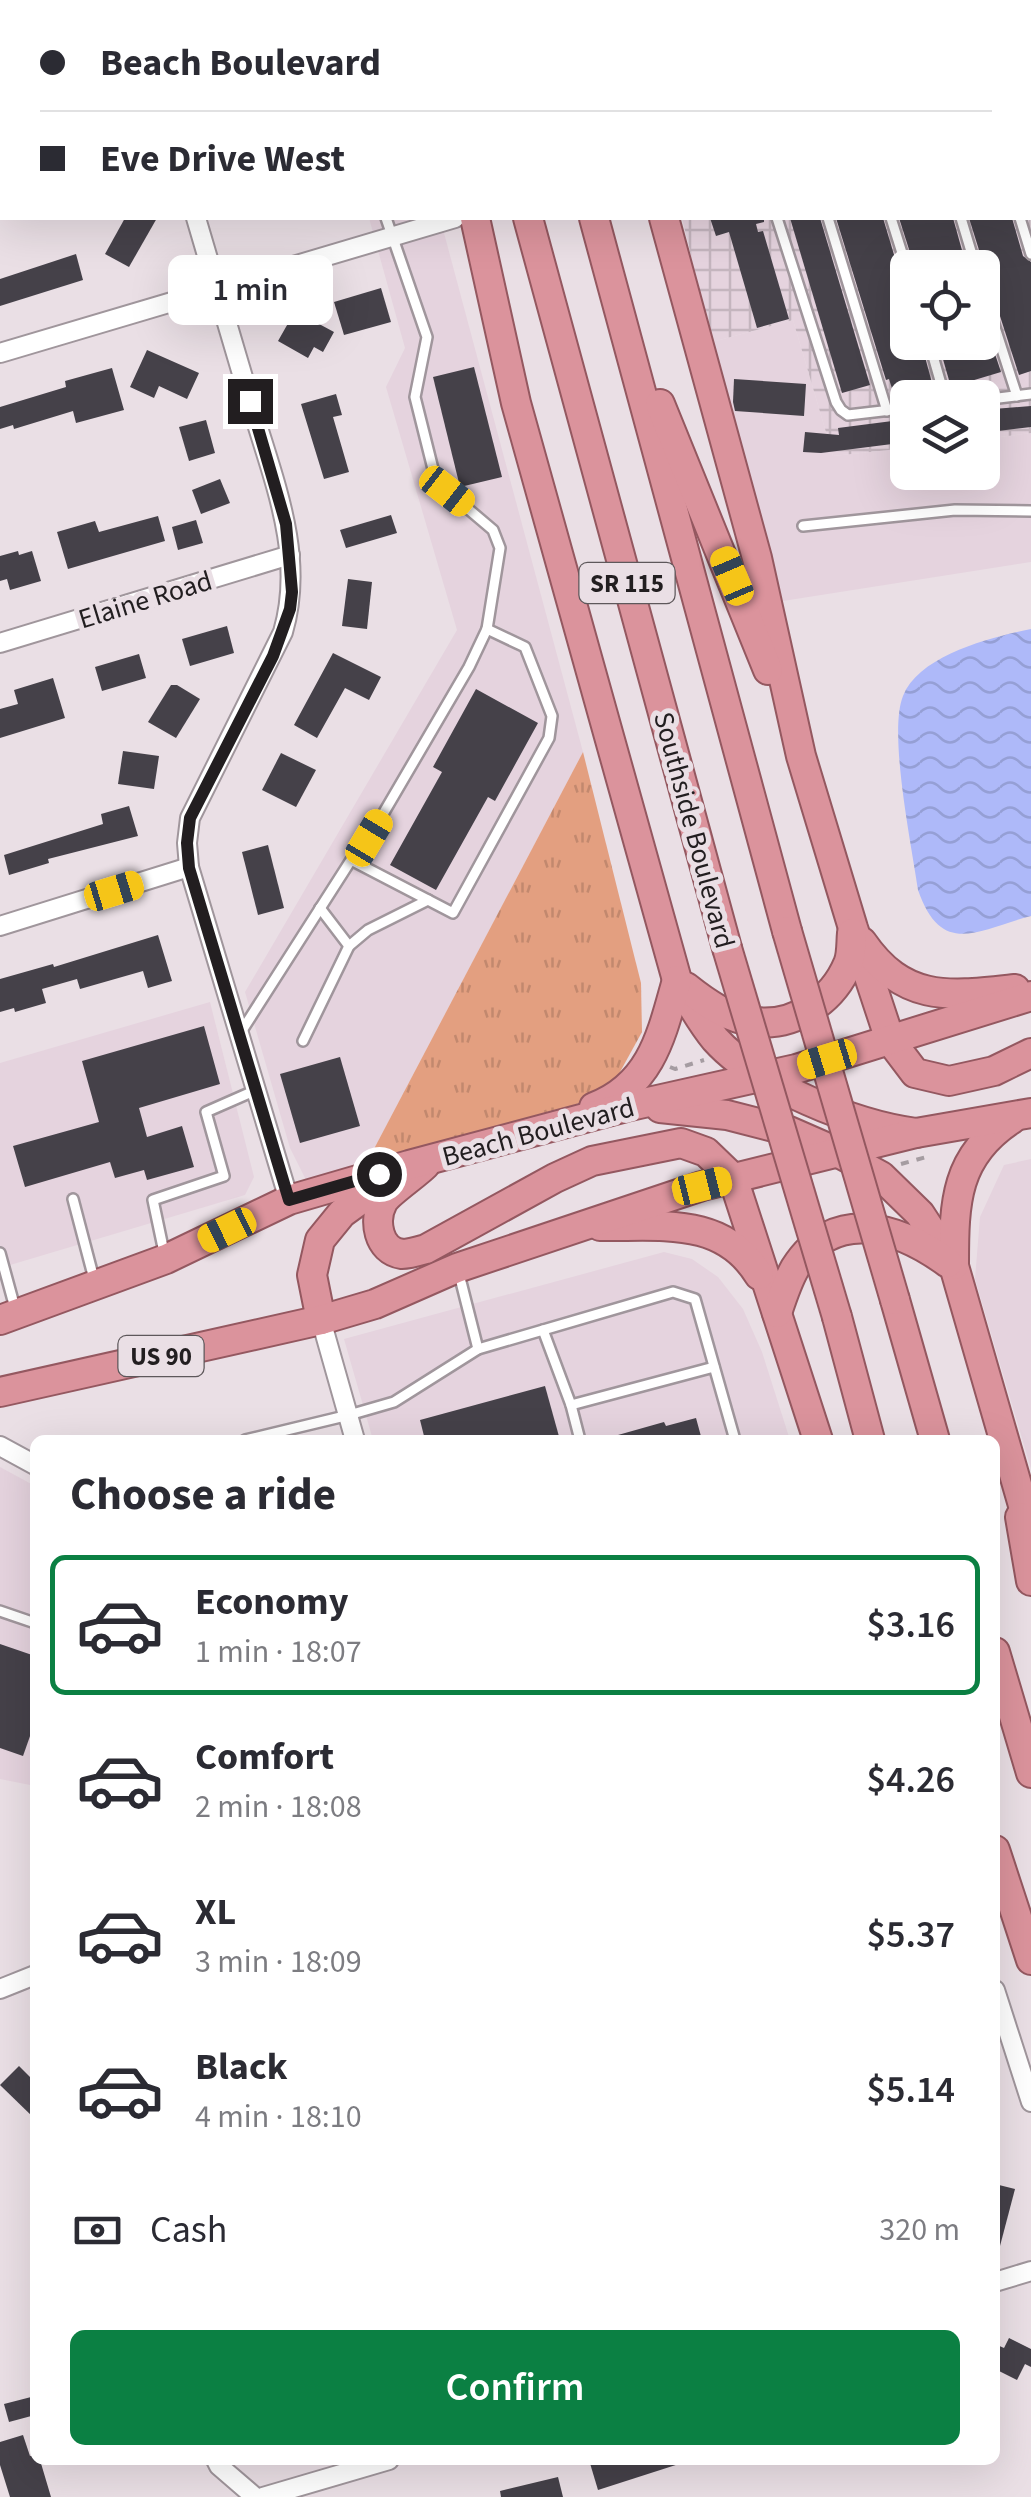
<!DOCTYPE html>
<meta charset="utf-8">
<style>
:root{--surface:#fff;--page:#f7f7f7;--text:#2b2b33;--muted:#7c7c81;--line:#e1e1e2;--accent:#0b8043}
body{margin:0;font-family:"Source Sans 3",sans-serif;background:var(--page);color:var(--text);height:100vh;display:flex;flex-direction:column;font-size:38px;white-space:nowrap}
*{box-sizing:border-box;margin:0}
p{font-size:32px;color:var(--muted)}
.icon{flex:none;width:55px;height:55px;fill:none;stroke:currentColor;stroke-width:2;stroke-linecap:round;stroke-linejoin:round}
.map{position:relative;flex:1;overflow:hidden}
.side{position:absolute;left:30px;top:1435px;width:970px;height:1030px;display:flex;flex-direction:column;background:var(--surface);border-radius:15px;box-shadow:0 10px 40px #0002}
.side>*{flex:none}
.top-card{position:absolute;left:0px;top:0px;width:1032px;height:220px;box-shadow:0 10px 40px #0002;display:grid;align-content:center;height:220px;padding:0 40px;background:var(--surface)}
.tools{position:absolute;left:890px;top:250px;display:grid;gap:20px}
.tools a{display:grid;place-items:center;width:110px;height:110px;border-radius:15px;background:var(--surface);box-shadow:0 10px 40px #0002;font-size:50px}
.end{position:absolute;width:45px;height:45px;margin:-22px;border:12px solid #221e20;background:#fff;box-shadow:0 0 0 5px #fff}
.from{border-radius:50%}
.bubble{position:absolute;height:70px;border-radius:15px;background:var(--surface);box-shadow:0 10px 40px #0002;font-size:32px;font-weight:600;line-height:70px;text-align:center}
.car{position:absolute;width:30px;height:60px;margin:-30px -15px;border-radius:12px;box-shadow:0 0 8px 2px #0007;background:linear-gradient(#f5c518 24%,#345 0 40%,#f5c518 0 76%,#345 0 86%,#f5c518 0)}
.top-card b{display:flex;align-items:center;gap:35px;height:95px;font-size:38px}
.top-card b+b{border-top:2px solid var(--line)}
.top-card i{width:25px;height:25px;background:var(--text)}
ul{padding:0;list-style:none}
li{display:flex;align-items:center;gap:30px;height:140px;margin:0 20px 15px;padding:0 20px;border:5px solid transparent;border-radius:15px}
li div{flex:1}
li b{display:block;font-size:38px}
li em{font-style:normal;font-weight:600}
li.current{border-color:var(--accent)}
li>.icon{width:90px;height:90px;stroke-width:1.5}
h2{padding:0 40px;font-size:45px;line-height:120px}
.pay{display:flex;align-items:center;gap:25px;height:110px;padding:0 40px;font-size:38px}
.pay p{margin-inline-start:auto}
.primary-button{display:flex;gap:20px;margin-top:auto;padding:20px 40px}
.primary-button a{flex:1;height:115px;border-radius:15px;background:var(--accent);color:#fff;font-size:40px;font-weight:600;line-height:115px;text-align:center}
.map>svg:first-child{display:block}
.built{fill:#e5d3de}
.industrial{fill:url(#industrial-grid);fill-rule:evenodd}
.grass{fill:url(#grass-tufts)}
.water{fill:url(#water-waves)}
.building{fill:#454149}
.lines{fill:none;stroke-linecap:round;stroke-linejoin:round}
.service-casing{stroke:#a0969c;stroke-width:14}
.minor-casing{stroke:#a0969c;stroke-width:22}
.trunk-casing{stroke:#945860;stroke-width:32}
.path{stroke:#a59ca1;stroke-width:4;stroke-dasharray:8 8;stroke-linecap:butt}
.service{stroke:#fff;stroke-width:9}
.minor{stroke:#fff;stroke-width:18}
.trunk{stroke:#db939c;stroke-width:28}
.trunk-bridge-casing{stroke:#945860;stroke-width:32;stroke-linecap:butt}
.trunk-bridge{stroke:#db939c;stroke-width:28}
.route{stroke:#221e20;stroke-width:12}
.labels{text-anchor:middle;stroke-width:10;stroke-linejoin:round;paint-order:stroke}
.shield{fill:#eadfe5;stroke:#5e585b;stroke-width:2.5}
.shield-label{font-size:25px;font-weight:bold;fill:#221e20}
.street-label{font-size:28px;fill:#221e20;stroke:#eadfe5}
</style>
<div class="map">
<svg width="1031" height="2497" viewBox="0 0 1031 2497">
<defs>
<pattern id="industrial-grid" width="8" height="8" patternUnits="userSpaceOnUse" patternTransform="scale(2.5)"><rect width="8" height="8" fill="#e5d3de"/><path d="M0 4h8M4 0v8" fill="none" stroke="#c4b5be"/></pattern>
<pattern id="grass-tufts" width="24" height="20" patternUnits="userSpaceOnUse" patternTransform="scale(2.5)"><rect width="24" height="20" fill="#e39f80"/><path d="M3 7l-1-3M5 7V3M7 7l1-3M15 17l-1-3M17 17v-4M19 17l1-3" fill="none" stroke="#c2886e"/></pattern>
<pattern id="water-waves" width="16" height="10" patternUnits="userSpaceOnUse" patternTransform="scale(2.5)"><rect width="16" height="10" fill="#aeb9f9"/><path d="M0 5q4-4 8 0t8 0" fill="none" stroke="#959fd5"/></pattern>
</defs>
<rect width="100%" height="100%" fill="#eadfe5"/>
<g class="built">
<polygon points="621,0 940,0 941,2 622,2"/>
<polygon points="369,218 440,218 583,752 366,1164 306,1180 290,1148 245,992 457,630 386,387 405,348"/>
<polygon points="793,320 833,456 907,448 908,472 982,472 983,439 1031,433 1031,562 783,601 712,342"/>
<polygon points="210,1002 254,1177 245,1195 0,1268 0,1063"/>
<polygon points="1031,1159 1031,1469 975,1279 980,1217 1004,1165"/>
<polygon points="664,1252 692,1259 718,1277 743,1309 762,1352 790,1440 373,1440 344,1339"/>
<polygon points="0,1467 35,1486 35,1786 0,1779"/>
</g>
<path class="industrial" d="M1030,28L1031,433L983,439L982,398H908L907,448L833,456L793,320L712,342L682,218H1030ZM908,268H982V342H908Z"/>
<polygon class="grass" points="583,752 641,983 642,1032 609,1092 555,1112 366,1164"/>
<path class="water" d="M1031,629V916C979,929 942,959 918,890C912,847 888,733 903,696C919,655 992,637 1031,629Z"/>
<g class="building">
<polygon points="125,218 157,218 129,267 105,254"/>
<polygon points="710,218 764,218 764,222 756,224 758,232 763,231 789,319 757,328 729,232 716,236"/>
<polygon points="790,218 820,218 870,385 842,393"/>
<polygon points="836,218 883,218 898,268 894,268 908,311 908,342 921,342 932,383 894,395 889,379 886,380"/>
<polygon points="899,218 953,218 967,268 915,268"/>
<polygon points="969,218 1012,218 1023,256 1031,262 1031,371 1019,375 990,285 982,279 984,266"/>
<polygon points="76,254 83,280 0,306 0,279"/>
<polygon points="381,288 391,322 344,335 334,302"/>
<polygon points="295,311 334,332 323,352 314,347 308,358 278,341"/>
<polygon points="982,315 1001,372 951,387 938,342 982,342"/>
<polygon points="147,350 199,373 187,399 159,386 154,398 130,387"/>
<polygon points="474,367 502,477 460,487 433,377"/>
<polygon points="112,368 124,410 76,423 73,411 14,429 13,425 0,429 0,407 66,387 65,381"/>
<polygon points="734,379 806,384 804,416 735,411 733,402"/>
<polygon points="336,394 342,415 333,417 349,472 324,479 301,404"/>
<polygon points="1031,406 1031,427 982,433 982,410"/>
<polygon points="908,419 908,442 821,453 803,452 805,432 839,435 838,428"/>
<polygon points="206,420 215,453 189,461 179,427"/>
<polygon points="220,479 230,503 201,514 192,490"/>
<polygon points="391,515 397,533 346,548 340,530"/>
<polygon points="158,516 165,541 68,569 57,532 95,521 99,532"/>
<polygon points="196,520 203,543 178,550 172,527"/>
<polygon points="18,551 19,555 32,551 41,581 10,590 7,579 0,581 0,556"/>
<polygon points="348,579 372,582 367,629 342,626"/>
<polygon points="227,626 234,653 190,666 182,639"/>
<polygon points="333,653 381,677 369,700 345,688 317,738 294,725"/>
<polygon points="139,654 146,678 102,691 95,667"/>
<polygon points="53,678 65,718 0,738 0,709 18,704 14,690"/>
<polygon points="171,685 177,685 200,699 176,738 148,722"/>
<polygon points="476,689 538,723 495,801 488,797 436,890 390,865 442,772 433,767"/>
<polygon points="123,751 159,756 154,789 118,784"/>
<polygon points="281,753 316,770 296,807 262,790"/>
<polygon points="129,806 138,836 48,859 49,863 9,875 4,855 103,824 101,814"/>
<polygon points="268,845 284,908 258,915 242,852"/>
<polygon points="158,935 172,981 148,988 143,971 80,989 77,979 42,989 46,1003 15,1012 14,1008 0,1012 0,979 53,964 54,967"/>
<polygon points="204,1026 220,1084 139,1108 147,1137 182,1126 194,1167 147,1180 144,1170 115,1178 110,1162 25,1187 13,1146 99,1122 82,1061"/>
<polygon points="340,1057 360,1126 300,1143 280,1074"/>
<polygon points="545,1386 560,1440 425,1440 420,1420"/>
<polygon points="696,1418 702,1440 618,1440 618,1435 664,1422 666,1426"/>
<polygon points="0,1644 35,1656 35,1722 23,1756 0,1748"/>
<polygon points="19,2066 35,2082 35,2119 0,2085"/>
<polygon points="995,2184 1015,2189 1000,2246 995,2246"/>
<polygon points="1009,2338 1031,2349 1031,2367 1025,2364 1017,2380 995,2369 995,2344 1004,2348"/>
<polygon points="35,2396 35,2415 9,2422 4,2404"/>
<polygon points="23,2435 30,2456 35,2455 35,2460 40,2460 51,2497 10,2497 0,2465 0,2442"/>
<polygon points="589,2460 681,2460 682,2463 598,2490"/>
<polygon points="558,2477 563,2497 501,2497 500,2491"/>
</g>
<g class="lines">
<g class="service-casing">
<g id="service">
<polyline points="355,0 356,2"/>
<polyline points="657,2 658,0"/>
<polyline points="795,2 804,0"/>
<polyline points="1030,83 1031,83"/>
<polyline points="1030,125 1031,128"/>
<polyline points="777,218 836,402 841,410 848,415 908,408"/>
<polyline points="828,218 887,411"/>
<polyline points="891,218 908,272"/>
<polyline points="961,218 976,268"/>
<polyline points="1020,218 1031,254"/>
<polyline points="982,287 1017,396"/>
<polyline points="929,342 945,398"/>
<polyline points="982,400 1031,394"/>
<polyline points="803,526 955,510 1031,511"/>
<polyline points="369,838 469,667 487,629"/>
<polyline points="320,908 349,946"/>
<polyline points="241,1032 351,860 453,913 549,738 552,716 525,647 487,629 500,548 493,530 447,491 434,473 415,397 427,337 386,218"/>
<polyline points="303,1041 349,946 368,930 428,900"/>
<polyline points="73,1199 94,1279"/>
<polyline points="0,1253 15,1308"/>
<polyline points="165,1257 153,1200 224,1176 206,1112 256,1090"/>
<polyline points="458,1270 478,1349"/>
<polyline points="543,1330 571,1405 580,1440"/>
<polyline points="571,1405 714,1367"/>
<polyline points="245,1440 349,1415 394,1402 478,1349 673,1292 695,1299 735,1440"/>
<polyline points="0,1611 35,1623"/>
</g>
</g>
<g class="minor-casing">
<g id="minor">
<polyline points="133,0 134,2"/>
<polyline points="605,0 606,2"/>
<polyline points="0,65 2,65"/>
<path d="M196,218C214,279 232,340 250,401C272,477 306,554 283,632L190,818L187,843L189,867L289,1200"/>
<polyline points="0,353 455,218"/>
<polyline points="0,643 290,555"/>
<polyline points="0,926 189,867"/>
<polyline points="321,1320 355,1440"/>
<polyline points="0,1446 35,1465"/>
<polyline points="0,1989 35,1975"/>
<polyline points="995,1990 1031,2102"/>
<polyline points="995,2282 1031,2271"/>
<polyline points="216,2460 219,2466 255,2497"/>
<polyline points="263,2497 389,2460"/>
</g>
</g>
<g class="trunk-casing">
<g id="trunk">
<polyline points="438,0 439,2"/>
<polyline points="467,0 468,2"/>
<polyline points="530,0 531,2"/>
<path d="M475,218L516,403L677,980C689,1000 700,1021 715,1039C757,1086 855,1125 916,1133"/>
<polyline points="528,218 727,948"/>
<polyline points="594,218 787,931"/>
<polyline points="664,218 757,558 801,756 853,928 890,1040 915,1073 949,1081 994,1071 1031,1053"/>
<polyline points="660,404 768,670"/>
<path d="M862,942C904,1003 949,996 1015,989"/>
<path d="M686,987C706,1003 729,1019 755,1022C795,1027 833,1000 848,964C852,955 851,943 852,933"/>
<path d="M594,1107C652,1085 662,1033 677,980"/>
<polyline points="660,1108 727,1115 789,1131 837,1152 881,1176 920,1214 954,1266 1031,1533"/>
<path d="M425,1165C415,1175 388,1193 383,1202C373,1220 378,1251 402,1254C409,1254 419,1251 426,1249L555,1178L592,1161L681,1143L706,1152L733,1178L818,1440"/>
<path d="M600,1226C660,1227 723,1216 759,1275"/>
<path d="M954,1265C954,1202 955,1156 1012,1119"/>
<polyline points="895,1300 935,1440"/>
<path d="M777,1313C782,1298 787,1282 795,1268C834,1206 899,1227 948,1263"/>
<polyline points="837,1317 870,1440"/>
<polyline points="0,1320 166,1259 289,1200 409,1165 626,1107 796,1069 1031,996"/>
<polyline points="321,1320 312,1275 320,1240 342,1213 393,1176"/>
<polyline points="0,1392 321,1320 375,1304 457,1268 702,1186 916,1133 1031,1113"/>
<polyline points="1020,1517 1031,1581"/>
<polyline points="995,1652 1031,1773"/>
<polyline points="995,1850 1031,1960"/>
</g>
</g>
<g class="path">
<polyline points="670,1067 675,1069 704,1060"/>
<polyline points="901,1164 930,1156"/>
</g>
<use href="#service" class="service"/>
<use href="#minor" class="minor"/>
<use href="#trunk" class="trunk"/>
<g class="trunk-bridge-casing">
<g id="trunk-bridge">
<polyline points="787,931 895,1300"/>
<polyline points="727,948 837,1317"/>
</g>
</g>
<use href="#trunk-bridge" class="trunk-bridge"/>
</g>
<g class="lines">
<polyline class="route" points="250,401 286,524 292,592 290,609 273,656 190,818 187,843 189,868 289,1200 379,1174"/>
</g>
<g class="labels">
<g class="shield">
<rect x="579.5" y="563" width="95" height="40" rx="8"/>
<rect x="118.5" y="1336" width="85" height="40" rx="8"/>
</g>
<g class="shield-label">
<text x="627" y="592">SR 115</text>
<text x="161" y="1365">US 90</text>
</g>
<g class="street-label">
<text transform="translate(145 599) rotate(-17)" y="10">Elaine Road</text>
<text transform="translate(695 830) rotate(75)" y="10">Southside Boulevard</text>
<text transform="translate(538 1131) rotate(-15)" y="10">Beach Boulevard</text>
</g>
</g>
</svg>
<div class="tools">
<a><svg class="icon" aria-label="locate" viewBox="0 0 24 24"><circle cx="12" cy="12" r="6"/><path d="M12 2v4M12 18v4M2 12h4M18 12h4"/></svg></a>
<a><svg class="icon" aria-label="layers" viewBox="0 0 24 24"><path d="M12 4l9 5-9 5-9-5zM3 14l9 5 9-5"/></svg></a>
</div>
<i class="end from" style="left:379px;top:1174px"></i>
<i class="end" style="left:250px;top:401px"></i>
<div class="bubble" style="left:168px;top:255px;width:165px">1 min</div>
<i class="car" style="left:447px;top:491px;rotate:128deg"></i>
<i class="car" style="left:732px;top:576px;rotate:337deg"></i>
<i class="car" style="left:369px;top:838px;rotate:31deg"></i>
<i class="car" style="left:114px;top:891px;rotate:73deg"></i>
<i class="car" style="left:827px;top:1059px;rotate:253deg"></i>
<i class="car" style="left:702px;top:1186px;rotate:76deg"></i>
<i class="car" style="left:227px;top:1230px;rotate:244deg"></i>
<div class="top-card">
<b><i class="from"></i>Beach Boulevard</b>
<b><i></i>Eve Drive West</b>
</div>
<section class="side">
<h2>Choose a ride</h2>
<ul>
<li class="current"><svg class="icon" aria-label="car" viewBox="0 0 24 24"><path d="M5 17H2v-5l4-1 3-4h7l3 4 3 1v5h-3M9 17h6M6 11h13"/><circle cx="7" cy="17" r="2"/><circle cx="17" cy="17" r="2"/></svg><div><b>Economy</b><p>1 min · 18:07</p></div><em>$3.16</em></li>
<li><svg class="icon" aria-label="car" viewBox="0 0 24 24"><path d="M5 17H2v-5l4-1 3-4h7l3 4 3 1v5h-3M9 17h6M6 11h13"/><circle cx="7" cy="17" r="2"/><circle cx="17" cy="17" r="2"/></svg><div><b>Comfort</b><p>2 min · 18:08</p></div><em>$4.26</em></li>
<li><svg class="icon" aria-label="car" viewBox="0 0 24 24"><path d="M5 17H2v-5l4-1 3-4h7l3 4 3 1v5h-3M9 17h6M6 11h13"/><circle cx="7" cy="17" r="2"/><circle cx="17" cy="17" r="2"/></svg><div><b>XL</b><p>3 min · 18:09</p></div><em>$5.37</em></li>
<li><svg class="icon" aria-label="car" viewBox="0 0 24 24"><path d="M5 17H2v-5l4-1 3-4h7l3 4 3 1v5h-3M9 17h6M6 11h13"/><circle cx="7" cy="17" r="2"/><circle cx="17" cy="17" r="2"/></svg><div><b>Black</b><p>4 min · 18:10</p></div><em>$5.14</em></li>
</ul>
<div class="pay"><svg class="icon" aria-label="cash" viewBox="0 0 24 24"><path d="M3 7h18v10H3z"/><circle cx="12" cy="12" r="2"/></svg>Cash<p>320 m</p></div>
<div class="primary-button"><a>Confirm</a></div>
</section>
</div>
